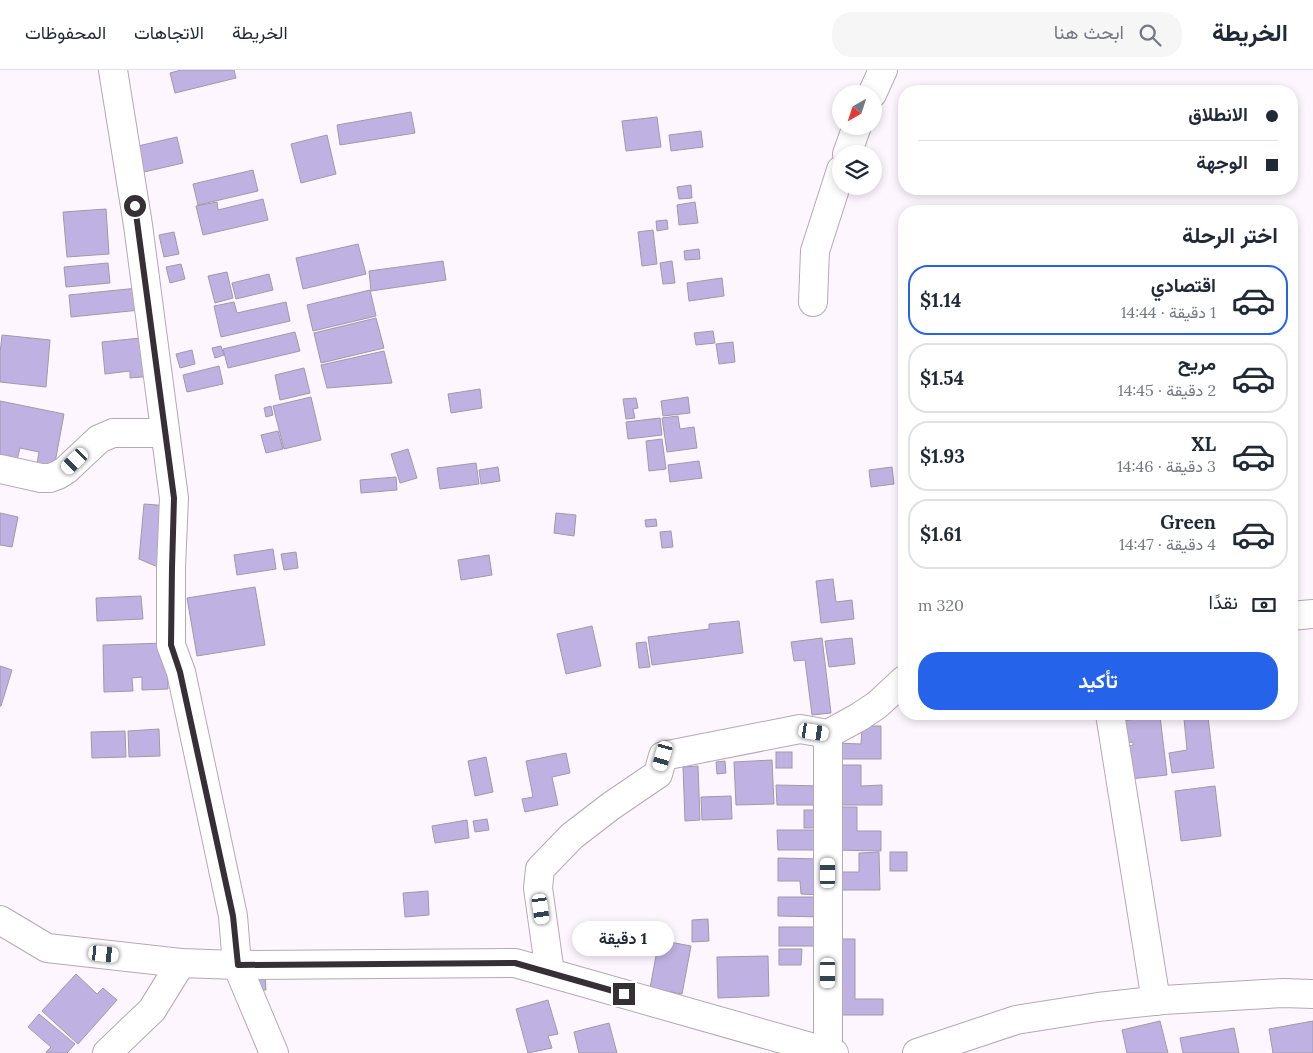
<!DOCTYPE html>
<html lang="ar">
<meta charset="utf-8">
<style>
:root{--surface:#fff;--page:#f6f6f7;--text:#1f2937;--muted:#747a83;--line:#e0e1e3;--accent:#2563eb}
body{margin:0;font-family:Lora,Vazirmatn,serif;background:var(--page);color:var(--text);direction:rtl;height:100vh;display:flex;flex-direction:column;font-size:19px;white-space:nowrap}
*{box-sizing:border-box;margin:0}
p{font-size:16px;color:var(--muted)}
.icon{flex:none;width:28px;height:28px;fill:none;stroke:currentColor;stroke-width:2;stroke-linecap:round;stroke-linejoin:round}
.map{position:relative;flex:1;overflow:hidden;direction:ltr}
.details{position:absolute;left:898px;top:135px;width:400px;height:515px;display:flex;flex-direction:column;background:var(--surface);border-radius:20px;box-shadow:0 2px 8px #0003;direction:rtl}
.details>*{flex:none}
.hud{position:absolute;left:898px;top:15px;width:400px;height:110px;border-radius:20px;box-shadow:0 2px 8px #0003;direction:rtl;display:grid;align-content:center;height:110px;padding:0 20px;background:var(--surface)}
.needle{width:32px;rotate:219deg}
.tools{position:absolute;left:832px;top:15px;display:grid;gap:10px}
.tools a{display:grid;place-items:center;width:50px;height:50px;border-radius:50%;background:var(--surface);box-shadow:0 2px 8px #0003;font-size:25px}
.end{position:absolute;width:22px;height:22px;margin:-11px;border:6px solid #363036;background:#fff;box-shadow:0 0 0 2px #fff}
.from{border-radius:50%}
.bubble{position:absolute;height:35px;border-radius:18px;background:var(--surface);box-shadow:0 2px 8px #0003;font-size:16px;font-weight:700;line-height:35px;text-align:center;direction:rtl}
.car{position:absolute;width:15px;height:30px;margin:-15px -8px;border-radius:6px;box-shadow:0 0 4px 1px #0007;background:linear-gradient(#fff 24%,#345 0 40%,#fff 0 76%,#345 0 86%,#fff 0)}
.hud b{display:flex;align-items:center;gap:18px;height:48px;font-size:19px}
.hud b+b{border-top:1px solid var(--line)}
.hud i{width:12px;height:12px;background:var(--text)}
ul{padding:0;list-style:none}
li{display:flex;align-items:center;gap:15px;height:70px;margin:0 10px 8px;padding:0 10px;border:2px solid var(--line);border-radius:20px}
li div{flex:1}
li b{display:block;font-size:19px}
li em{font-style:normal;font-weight:700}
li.current{border-color:var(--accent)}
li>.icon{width:45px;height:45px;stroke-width:1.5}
h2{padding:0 20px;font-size:22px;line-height:60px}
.pay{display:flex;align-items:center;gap:12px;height:55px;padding:0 20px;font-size:19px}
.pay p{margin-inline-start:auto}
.action{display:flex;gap:10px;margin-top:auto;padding:10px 20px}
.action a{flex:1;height:58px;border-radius:20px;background:var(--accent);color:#fff;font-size:20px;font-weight:700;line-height:58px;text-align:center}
header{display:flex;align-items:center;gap:30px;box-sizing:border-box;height:70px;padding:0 25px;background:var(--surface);border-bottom:1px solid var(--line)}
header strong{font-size:24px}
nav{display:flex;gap:28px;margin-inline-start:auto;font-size:18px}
.search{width:350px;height:45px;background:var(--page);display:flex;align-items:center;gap:12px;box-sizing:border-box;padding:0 18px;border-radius:20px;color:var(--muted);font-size:19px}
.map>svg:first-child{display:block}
.building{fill:#bfb2e2;stroke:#9e9aaa;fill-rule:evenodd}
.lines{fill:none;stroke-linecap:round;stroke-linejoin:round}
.minor-casing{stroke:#b5a8b5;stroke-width:30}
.minor{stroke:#fff;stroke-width:28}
.route{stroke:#363036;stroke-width:6}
</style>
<header>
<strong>الخريطة</strong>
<div class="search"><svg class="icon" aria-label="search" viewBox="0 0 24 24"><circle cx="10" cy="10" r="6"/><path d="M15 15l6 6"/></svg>ابحث هنا</div>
<nav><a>الخريطة</a><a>الاتجاهات</a><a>المحفوظات</a></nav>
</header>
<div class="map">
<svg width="1313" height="983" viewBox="0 0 1313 983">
<rect width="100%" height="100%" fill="#fef6fe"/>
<g class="building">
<polygon points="181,0 234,0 236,8 175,23 170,3"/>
<polygon points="411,42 415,63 340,75 337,55"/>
<polygon points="657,47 661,77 626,81 622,51"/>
<polygon points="701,61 703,77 671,81 669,65"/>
<polygon points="327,65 336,104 301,113 291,74"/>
<polygon points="177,67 183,93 144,102 138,76"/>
<polygon points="253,100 258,121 198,135 193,114"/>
<polygon points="691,115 692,128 679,129 677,117"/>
<polygon points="263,129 268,150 203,165 196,136 217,132 218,140"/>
<polygon points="695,132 698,153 679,155 677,135"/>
<polygon points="106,139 109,184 67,187 63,142"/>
<polygon points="667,150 668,159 657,161 656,151"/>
<polygon points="653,160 657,194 642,196 638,162"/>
<polygon points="174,162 179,184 164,187 159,165"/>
<polygon points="358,174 366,204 303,219 296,188"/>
<polygon points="699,179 700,189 685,190 684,181"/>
<polygon points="443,191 446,210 371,221 369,201"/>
<polygon points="672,191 675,213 663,214 660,193"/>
<polygon points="108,193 110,213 66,217 64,197"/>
<polygon points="181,194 185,209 170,213 166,197"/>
<polygon points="227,202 233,228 215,233 208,206"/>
<polygon points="269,204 273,220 236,229 232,213"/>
<polygon points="722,208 724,226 689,231 687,213"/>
<polygon points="138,218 140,240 71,247 69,225"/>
<polygon points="370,220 376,246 313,261 307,235"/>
<polygon points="234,232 237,243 286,232 290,251 221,267 214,236"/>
<polygon points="376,248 384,278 321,293 314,263"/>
<polygon points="713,261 715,273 696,275 694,263"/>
<polygon points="295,262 300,281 228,298 223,279"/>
<polygon points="2,265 50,270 46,317 0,312 0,283"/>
<polygon points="150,267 154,306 130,308 130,301 105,304 102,272"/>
<polygon points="733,272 735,292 719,294 716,274"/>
<polygon points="221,276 224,285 215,288 212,278"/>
<polygon points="192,280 195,294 180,298 176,284"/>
<polygon points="384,281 392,313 327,318 321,295"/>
<polygon points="219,296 223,314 187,322 183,305"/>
<polygon points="304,298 310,323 280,330 275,305"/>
<polygon points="480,319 482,338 451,343 448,324"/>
<polygon points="311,327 321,370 284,379 273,336"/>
<polygon points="688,327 690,343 663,346 661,331"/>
<polygon points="636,328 638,338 633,339 635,348 626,349 623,329"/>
<polygon points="0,331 64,344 54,398 37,394 39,382 20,378 17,390 0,387"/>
<polygon points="271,336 273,345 266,347 264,338"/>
<polygon points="678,346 680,359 694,357 697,378 667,382 662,348"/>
<polygon points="660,348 662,365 628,369 626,352"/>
<polygon points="278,361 283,379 266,383 261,365"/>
<polygon points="662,369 666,399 649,401 646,371"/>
<polygon points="408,379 417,408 400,413 391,384"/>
<polygon points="699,391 702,408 670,412 668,395"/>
<polygon points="476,393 479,414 440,419 437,398"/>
<polygon points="498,397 500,411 481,414 479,400"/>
<polygon points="892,397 894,414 871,417 869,400"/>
<polygon points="396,407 397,420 361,423 360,410"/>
<polygon points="144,434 170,436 165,500 139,489"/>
<polygon points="0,443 18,447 12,477 0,475"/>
<polygon points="556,443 576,445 574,466 554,463"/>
<polygon points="656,449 657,456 646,457 645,450"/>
<polygon points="671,461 673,477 662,478 660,462"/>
<polygon points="273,479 276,499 237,505 234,485"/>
<polygon points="296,482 298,498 284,500 281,484"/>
<polygon points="489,485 492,505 461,510 458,490"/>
<polygon points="833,509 836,532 852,530 854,549 821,553 816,511"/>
<polygon points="255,517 265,575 197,586 187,528"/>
<polygon points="141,526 143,549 97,551 96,528"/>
<polygon points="739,551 743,583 652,595 648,567 709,559 709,554"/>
<polygon points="592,556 601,596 566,604 557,564"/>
<polygon points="822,568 831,643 812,645 805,590 794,591 791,572"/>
<polygon points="852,568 855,594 829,597 825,571"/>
<polygon points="646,572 650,597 639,598 636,573"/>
<polygon points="166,573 168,619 142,620 142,607 132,608 133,621 104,622 103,575"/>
<polygon points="0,596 12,600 1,636 0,636"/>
<path d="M1160,646L1167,705L1121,710L1114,652ZM1133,672V675L1120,678L1119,674Z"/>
<polygon points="1208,647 1214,698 1172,703 1169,683 1187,680 1184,649"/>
<polygon points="862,656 881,656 881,689 835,689 836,673 861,674"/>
<polygon points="159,659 160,686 129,687 128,661"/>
<polygon points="125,661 126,687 92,688 91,662"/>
<rect x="776" y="682" width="16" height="16"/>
<polygon points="566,683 570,703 552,707 558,735 525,742 522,729 533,727 526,691"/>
<polygon points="486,687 493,722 475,726 468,691"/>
<polygon points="772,690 774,734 736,735 734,692"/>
<polygon points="725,691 726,703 717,704 716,692"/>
<polygon points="836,695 861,695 861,716 882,715 882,735 836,735"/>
<polygon points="698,696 700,750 685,751 683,697"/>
<polygon points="776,715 821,716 821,735 777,735"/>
<polygon points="1215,716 1221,766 1181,771 1175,721"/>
<polygon points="731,726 732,749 702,750 701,727"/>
<polygon points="836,737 857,737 857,761 881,761 881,781 836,780"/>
<rect x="804" y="740" width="17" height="18"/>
<polygon points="487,749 489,760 475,762 473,751"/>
<polygon points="467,750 469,768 435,773 432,756"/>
<polygon points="777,760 821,760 821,780 778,780"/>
<polygon points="879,782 880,820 837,820 836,802 859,802 859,783"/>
<rect x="890" y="782" width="17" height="19"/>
<polygon points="778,788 821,789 821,825 801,824 800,811 778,811"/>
<polygon points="428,821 429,845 405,847 403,823"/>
<polygon points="778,827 823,827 823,847 778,846"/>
<polygon points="708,849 709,871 692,872 692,850"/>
<rect x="779" y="857" width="46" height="19"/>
<polygon points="835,869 855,869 855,929 883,929 883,945 835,945"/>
<polygon points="659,870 691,876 682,924 650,918"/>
<polygon points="779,879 802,879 801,895 779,895"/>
<polygon points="768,886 769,926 718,928 717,887"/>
<polygon points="76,904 97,924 103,918 117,930 78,974 42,941"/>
<polygon points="253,905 265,905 266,920 253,920"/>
<polygon points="548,930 558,964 548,966 552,978 528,983 516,939"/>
<polygon points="39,944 75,974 67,983 47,983 46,982 51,977 28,957"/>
<polygon points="1160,951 1168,983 1127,983 1122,960"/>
<polygon points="1313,951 1313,983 1273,983 1269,959"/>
<polygon points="609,953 617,983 579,983 574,962"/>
<polygon points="1234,958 1239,983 1183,983 1180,968"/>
</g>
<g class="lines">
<g class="minor-casing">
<g id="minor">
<polyline points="113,0 138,155 174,428 171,498 171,575 181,602 233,846 237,895 274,983"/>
<polyline points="872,24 883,0"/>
<polyline points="847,84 857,56"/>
<polyline points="813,232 815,181 841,100"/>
<polyline points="0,399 41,408 50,408 58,405 66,400 99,369 113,363 165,363"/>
<polyline points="1291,546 1313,544"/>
<polyline points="1110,644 1156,931"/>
<polyline points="0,850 47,878 181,893 237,895 515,893 828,982 834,983"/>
<polyline points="550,903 538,818 540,799 572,766 611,736 658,704 663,686 800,659 828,664 859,647 877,635 904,610"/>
<polyline points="828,982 828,664"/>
<polyline points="107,983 152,940 181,893"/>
<polyline points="917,983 1016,950 1098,937 1163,930 1283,923 1313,924"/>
</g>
</g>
<use href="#minor" class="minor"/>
</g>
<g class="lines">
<polyline class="route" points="135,136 174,428 172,498 171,575 180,602 233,846 238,895 515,893 624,924"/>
</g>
</svg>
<div class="tools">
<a><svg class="needle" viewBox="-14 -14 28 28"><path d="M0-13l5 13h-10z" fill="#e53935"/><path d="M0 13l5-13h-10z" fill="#747a83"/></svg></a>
<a><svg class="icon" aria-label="layers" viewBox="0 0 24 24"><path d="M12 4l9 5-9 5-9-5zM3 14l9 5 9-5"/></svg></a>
</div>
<i class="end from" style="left:135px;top:136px"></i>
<i class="end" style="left:624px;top:924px"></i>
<div class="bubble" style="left:572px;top:851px;width:102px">1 دقيقة</div>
<i class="car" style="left:75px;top:391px;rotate:226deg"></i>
<i class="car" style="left:814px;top:662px;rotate:99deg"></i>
<i class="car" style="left:663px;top:686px;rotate:196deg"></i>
<i class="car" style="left:828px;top:803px;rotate:0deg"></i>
<i class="car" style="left:541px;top:839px;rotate:172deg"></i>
<i class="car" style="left:104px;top:884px;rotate:96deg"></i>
<i class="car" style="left:828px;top:903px;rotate:180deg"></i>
<div class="hud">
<b><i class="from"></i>الانطلاق</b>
<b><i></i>الوجهة</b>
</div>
<section class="details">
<h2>اختر الرحلة</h2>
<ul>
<li class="current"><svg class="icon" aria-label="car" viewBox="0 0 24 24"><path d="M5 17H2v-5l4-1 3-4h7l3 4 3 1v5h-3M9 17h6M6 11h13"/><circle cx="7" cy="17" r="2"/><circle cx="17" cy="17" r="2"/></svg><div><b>اقتصادي</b><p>1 دقيقة · 14:44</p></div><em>$1.14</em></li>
<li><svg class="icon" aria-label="car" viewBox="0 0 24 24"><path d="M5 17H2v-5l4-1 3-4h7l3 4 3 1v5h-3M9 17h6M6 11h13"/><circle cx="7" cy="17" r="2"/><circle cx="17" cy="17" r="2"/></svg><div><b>مريح</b><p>2 دقيقة · 14:45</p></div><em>$1.54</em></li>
<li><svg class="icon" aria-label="car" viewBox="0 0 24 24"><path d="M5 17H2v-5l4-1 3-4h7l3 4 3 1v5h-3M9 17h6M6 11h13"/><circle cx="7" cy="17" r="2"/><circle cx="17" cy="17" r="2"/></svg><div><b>XL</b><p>3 دقيقة · 14:46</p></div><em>$1.93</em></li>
<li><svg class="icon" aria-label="car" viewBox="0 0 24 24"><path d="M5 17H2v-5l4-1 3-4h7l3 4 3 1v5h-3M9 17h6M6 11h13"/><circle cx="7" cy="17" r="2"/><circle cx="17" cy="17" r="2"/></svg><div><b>Green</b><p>4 دقيقة · 14:47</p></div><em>$1.61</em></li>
</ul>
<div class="pay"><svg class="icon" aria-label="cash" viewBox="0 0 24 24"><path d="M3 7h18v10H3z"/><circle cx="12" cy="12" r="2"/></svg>نقدًا<p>320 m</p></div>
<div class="action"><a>تأكيد</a></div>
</section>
</div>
